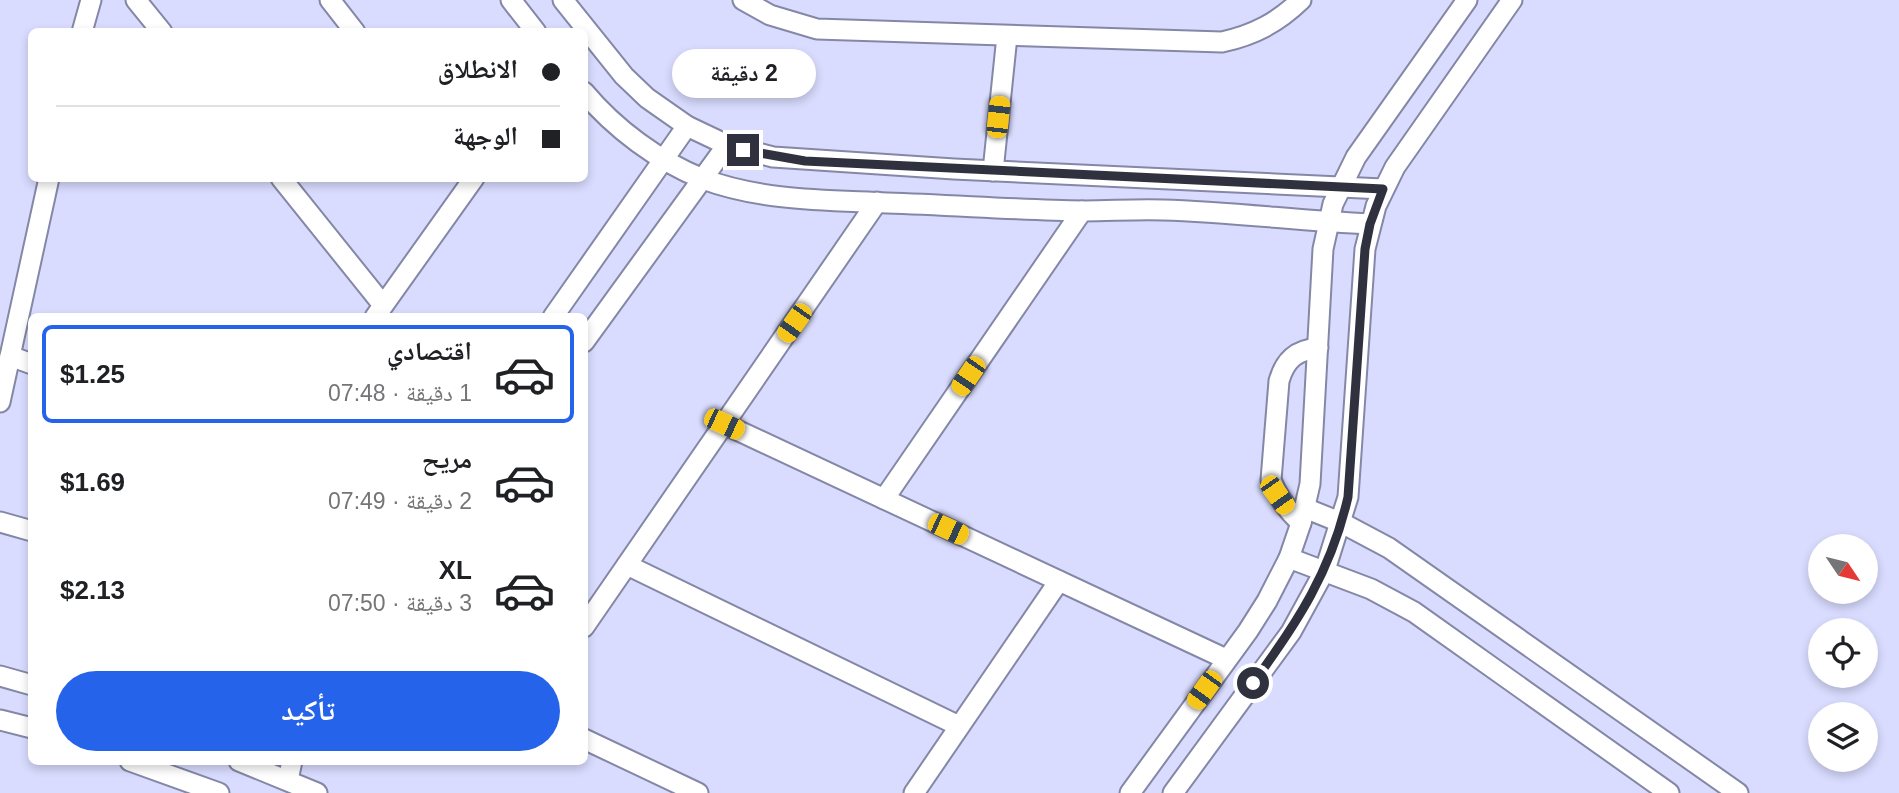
<!DOCTYPE html>
<html lang="ar">
<meta charset="utf-8">
<style>
:root{--surface:#fff;--page:#f2f2f2;--text:#202124;--muted:#757577;--line:#e0e0e0;--accent:#2563eb}
body{margin:0;font-family:Helvetica,"Noto Naskh Arabic",sans-serif;background:var(--page);color:var(--text);direction:rtl;height:100vh;display:flex;flex-direction:column;font-size:26px;white-space:nowrap}
*{box-sizing:border-box;margin:0}
p{font-size:23px;color:var(--muted)}
.icon{flex:none;width:38px;height:38px;fill:none;stroke:currentColor;stroke-width:2;stroke-linecap:round;stroke-linejoin:round}
.map{position:relative;flex:1;overflow:hidden;direction:ltr}
.details{position:absolute;left:28px;top:313px;width:560px;height:452px;display:flex;flex-direction:column;background:var(--surface);border-radius:10px;box-shadow:0 4px 10px #0003;direction:rtl}
.details>*{flex:none}
.guide{position:absolute;left:28px;top:28px;width:560px;height:154px;border-radius:10px;box-shadow:0 4px 10px #0003;direction:rtl;display:grid;align-content:center;height:154px;padding:0 28px;background:var(--surface)}
.needle{width:46px;rotate:125deg}
.tools{position:absolute;left:1808px;top:534px;display:grid;gap:14px}
.tools a{display:grid;place-items:center;width:70px;height:70px;border-radius:50%;background:var(--surface);box-shadow:0 4px 10px #0003;font-size:35px}
.end{position:absolute;width:32px;height:32px;margin:-16px;border:9px solid #30313f;background:#fff;box-shadow:0 0 0 4px #fff}
.from{border-radius:50%}
.bubble{position:absolute;height:49px;border-radius:24px;background:var(--surface);box-shadow:0 4px 10px #0003;font-size:23px;font-weight:700;line-height:49px;text-align:center;direction:rtl}
.car{position:absolute;width:21px;height:42px;margin:-21px -10px;border-radius:9px;box-shadow:0 0 5px 2px #0007;background:linear-gradient(#f5c518 24%,#345 0 40%,#f5c518 0 76%,#345 0 86%,#f5c518 0)}
.guide b{display:flex;align-items:center;gap:24px;height:66px;font-size:26px}
.guide b+b{border-top:2px solid var(--line)}
.guide i{width:18px;height:18px;background:var(--text)}
ul{padding:12px 0 0;list-style:none}
li{display:flex;align-items:center;gap:21px;height:98px;margin:0 14px 10px;padding:0 14px;border:4px solid transparent;border-radius:10px}
li div{flex:1}
li b{display:block;font-size:26px}
li em{font-style:normal;font-weight:700}
li.active{border-color:var(--accent)}
li>.icon{width:63px;height:63px;stroke-width:1.5}
.action{display:flex;gap:14px;margin-top:auto;padding:14px 28px}
.action a{flex:1;height:80px;border-radius:42px;background:var(--accent);color:#fff;font-size:28px;font-weight:700;line-height:80px;text-align:center}
.map>svg:first-child{display:block}
.lines{fill:none;stroke-linecap:round;stroke-linejoin:round}
.minor-casing{stroke:#8487a6;stroke-width:23}
.minor{stroke:#fff;stroke-width:19}
.route{stroke:#30313f;stroke-width:9}
</style>
<div class="map">
<svg width="1899" height="793" viewBox="0 0 1899 793">
<rect width="100%" height="100%" fill="#d9dcfe"/>
<g class="lines">
<g class="minor-casing">
<g id="minor">
<polyline points="136,0 162,32"/>
<polyline points="330,0 355,32"/>
<polyline points="511,0 536,32"/>
<polyline points="563,0 624,76 647,98 687,126 727,145 773,157 954,169 1383,189"/>
<path d="M743,0L770,15L817,29L1222,42C1254,35 1277,23 1301,0"/>
<polyline points="82,32 91,0"/>
<path d="M584,92C615,129 658,161 703,179C762,201 826,200 887,203C953,205 1018,210 1084,211C1110,211 1137,209 1163,210C1232,212 1301,221 1370,224"/>
<polyline points="993,171 1007,36"/>
<polyline points="281,178 383,305"/>
<polyline points="375,317 474,178"/>
<polyline points="553,317 687,126"/>
<polyline points="584,342 727,145"/>
<polyline points="10,356 32,364"/>
<polyline points="0,402 49,178"/>
<polyline points="724,424 1226,659"/>
<polyline points="884,499 1082,211"/>
<polyline points="1305,508 1342,523 1389,548 1738,793"/>
<polyline points="0,522 32,531"/>
<path d="M1301,523C1287,510 1278,498 1271,480L1279,381C1285,360 1296,350 1318,348"/>
<polyline points="1289,558 1371,589 1414,612 1669,793"/>
<polyline points="627,565 959,726"/>
<polyline points="584,627 877,202"/>
<polyline points="0,676 32,685"/>
<polyline points="0,720 32,728"/>
<polyline points="584,739 698,793"/>
<polyline points="130,761 219,793"/>
<polyline points="239,761 317,793"/>
<polyline points="288,780 292,761"/>
<polyline points="914,793 1059,581"/>
<polyline points="1130,793 1248,631 1267,601 1289,558 1301,523 1310,484 1323,249 1333,204 1356,157 1467,0"/>
<polyline points="1173,793 1291,632 1325,570 1348,497 1365,249 1376,206 1395,167 1512,0"/>
</g>
</g>
<use href="#minor" class="minor"/>
</g>
<g class="lines">
<path class="route" d="M743,150L805,161L1383,189L1370,224L1365,249L1348,497C1331,571 1298,622 1253,683"/>
</g>
</svg>
<div class="tools">
<a><svg class="needle" viewBox="-14 -14 28 28"><path d="M0-13l5 13h-10z" fill="#e53935"/><path d="M0 13l5-13h-10z" fill="#757577"/></svg></a>
<a><svg class="icon" aria-label="locate" viewBox="0 0 24 24"><circle cx="12" cy="12" r="6"/><path d="M12 2v4M12 18v4M2 12h4M18 12h4"/></svg></a>
<a><svg class="icon" aria-label="layers" viewBox="0 0 24 24"><path d="M12 4l9 5-9 5-9-5zM3 14l9 5 9-5"/></svg></a>
</div>
<i class="end from" style="left:1253px;top:683px"></i>
<i class="end" style="left:743px;top:150px"></i>
<div class="bubble" style="left:672px;top:49px;width:144px">2 دقيقة</div>
<i class="car" style="left:998px;top:117px;rotate:6deg"></i>
<i class="car" style="left:794px;top:323px;rotate:215deg"></i>
<i class="car" style="left:968px;top:376px;rotate:214deg"></i>
<i class="car" style="left:724px;top:424px;rotate:115deg"></i>
<i class="car" style="left:1277px;top:495px;rotate:145deg"></i>
<i class="car" style="left:948px;top:529px;rotate:115deg"></i>
<i class="car" style="left:1204px;top:690px;rotate:216deg"></i>
<div class="guide">
<b><i class="from"></i>الانطلاق</b>
<b><i></i>الوجهة</b>
</div>
<section class="details">
<ul>
<li class="active"><svg class="icon" aria-label="car" viewBox="0 0 24 24"><path d="M5 17H2v-5l4-1 3-4h7l3 4 3 1v5h-3M9 17h6M6 11h13"/><circle cx="7" cy="17" r="2"/><circle cx="17" cy="17" r="2"/></svg><div><b>اقتصادي</b><p>1 دقيقة · 07:48</p></div><em>$1.25</em></li>
<li><svg class="icon" aria-label="car" viewBox="0 0 24 24"><path d="M5 17H2v-5l4-1 3-4h7l3 4 3 1v5h-3M9 17h6M6 11h13"/><circle cx="7" cy="17" r="2"/><circle cx="17" cy="17" r="2"/></svg><div><b>مريح</b><p>2 دقيقة · 07:49</p></div><em>$1.69</em></li>
<li><svg class="icon" aria-label="car" viewBox="0 0 24 24"><path d="M5 17H2v-5l4-1 3-4h7l3 4 3 1v5h-3M9 17h6M6 11h13"/><circle cx="7" cy="17" r="2"/><circle cx="17" cy="17" r="2"/></svg><div><b>XL</b><p>3 دقيقة · 07:50</p></div><em>$2.13</em></li>
</ul>
<div class="action"><a>تأكيد</a></div>
</section>
</div>
